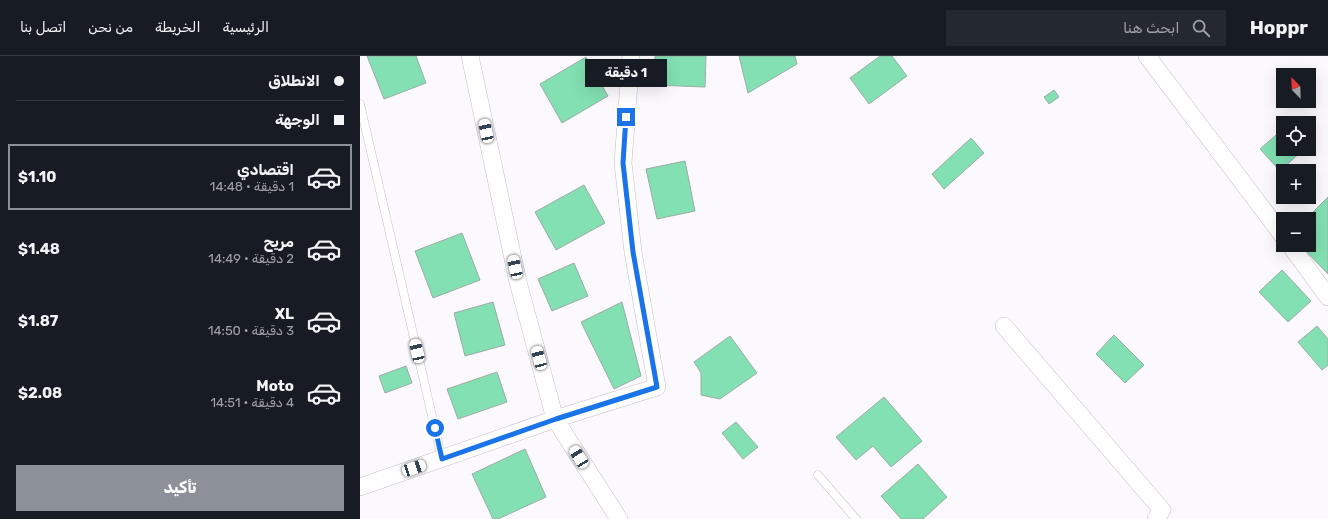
<!DOCTYPE html>
<html lang="ar">
<meta charset="utf-8">
<style>
:root{--surface:#171b24;--page:#242831;--text:#f1f3f6;--muted:#9ea1a6;--line:#363941;--accent:#8c9099}
body{margin:0;font-family:Rubik,Cairo,sans-serif;background:var(--page);color:var(--text);direction:rtl;height:100vh;display:flex;flex-direction:column;font-size:15px;white-space:nowrap}
*{box-sizing:border-box;margin:0}
p{font-size:13px;color:var(--muted)}
.icon{flex:none;width:22px;height:22px;fill:none;stroke:currentColor;stroke-width:2;stroke-linecap:round;stroke-linejoin:round}
.map{position:relative;flex:1;overflow:hidden;direction:ltr}
.panel{display:flex;flex-direction:column;background:var(--surface);width:360px}
.panel>*{flex:none}
.hud{display:grid;align-content:center;height:88px;padding:0 16px;background:var(--surface)}
.needle{width:26px;rotate:337deg}
.tools{position:absolute;left:916px;top:12px;display:grid;gap:8px}
.tools a{display:grid;place-items:center;width:40px;height:40px;border-radius:0px;background:var(--surface);box-shadow:0 4px 16px #0002;font-size:20px}
.end{position:absolute;width:18px;height:18px;margin:-9px;border:5px solid #1a73e8;background:#fff;box-shadow:0 0 0 2px #fff}
.from{border-radius:50%}
.bubble{position:absolute;height:28px;border-radius:0px;background:var(--surface);box-shadow:0 4px 16px #0002;font-size:13px;font-weight:700;line-height:28px;text-align:center;direction:rtl}
.car{position:absolute;width:12px;height:24px;margin:-12px -6px;border-radius:5px;box-shadow:0 0 3px 1px #0007;background:linear-gradient(#fff 24%,#345 0 40%,#fff 0 76%,#345 0 86%,#fff 0)}
.hud b{display:flex;align-items:center;gap:14px;height:38px;font-size:15px}
.hud b+b{border-top:1px solid var(--line)}
.hud i{width:10px;height:10px;background:var(--text)}
ul{padding:0;list-style:none}
li{display:flex;align-items:center;gap:12px;height:66px;margin:0 8px 6px;padding:0 8px;border:2px solid transparent;border-radius:0px}
li div{flex:1}
li b{display:block;font-size:15px}
li em{font-style:normal;font-weight:700}
li.on{border-color:var(--accent)}
li>.icon{width:36px;height:36px;stroke-width:1.5}
.primary-button{display:flex;gap:8px;margin-top:auto;padding:8px 16px}
.primary-button a{flex:1;height:46px;border-radius:0px;background:var(--accent);color:#fff;font-size:16px;font-weight:700;line-height:46px;text-align:center}
header{display:flex;align-items:center;gap:24px;box-sizing:border-box;height:56px;padding:0 20px;background:var(--surface);border-bottom:1px solid var(--line)}
header strong{font-size:19px}
nav{display:flex;gap:22px;margin-inline-start:auto;font-size:14px}
.search{width:280px;height:36px;background:var(--page);display:flex;align-items:center;gap:10px;box-sizing:border-box;padding:0 14px;border-radius:0px;color:var(--muted);font-size:15px}
main{display:flex;flex:1;min-height:0}
.map>svg:first-child{display:block}
.building{fill:#82e0b2;stroke:#9eaca4}
.lines{fill:none;stroke-linecap:round;stroke-linejoin:round}
.service-casing{stroke:#c5bdca;stroke-width:9}
.minor-casing{stroke:#c5bdca;stroke-width:18}
.service{stroke:#fff;stroke-width:8}
.minor{stroke:#fff;stroke-width:17}
.route{stroke:#1a73e8;stroke-width:5}
</style>
<header>
<strong>Hoppr</strong>
<div class="search"><svg class="icon" aria-label="search" viewBox="0 0 24 24"><circle cx="10" cy="10" r="6"/><path d="M15 15l6 6"/></svg>ابحث هنا</div>
<nav><a>الرئيسية</a><a>الخريطة</a><a>من نحن</a><a>اتصل بنا</a></nav>
</header>
<main>
<div class="map">
<svg width="968" height="463" viewBox="0 0 968 463">
<rect width="100%" height="100%" fill="#fcf9fe"/>
<g class="building">
<polygon points="7,0 56,0 66,27 24,43"/>
<polygon points="295,0 346,0 345,31 294,29"/>
<polygon points="379,0 435,0 437,8 388,37"/>
<polygon points="520,0 532,0 547,20 509,48 490,22"/>
<polygon points="226,1 248,40 202,67 180,28"/>
<polygon points="694,34 699,41 689,48 684,41"/>
<polygon points="923,73 923,93 944,93 920,115 900,93"/>
<polygon points="949,78 955,84 949,89"/>
<polygon points="611,82 624,97 584,133 572,118"/>
<polygon points="325,105 335,155 297,163 286,113"/>
<polygon points="224,129 245,167 196,194 175,156"/>
<polygon points="968,141 968,218 940,189 949,189 949,163 946,163"/>
<polygon points="102,177 120,224 73,242 55,195"/>
<polygon points="214,207 228,240 192,255 178,223"/>
<polygon points="922,214 951,245 928,266 899,236"/>
<polygon points="133,246 145,289 105,300 94,257"/>
<polygon points="262,246 281,320 254,333 221,266"/>
<polygon points="957,270 968,283 968,309 962,314 938,286"/>
<polygon points="754,279 784,309 765,327 736,298"/>
<polygon points="370,280 397,317 360,343 341,339 341,317 334,306"/>
<polygon points="46,310 52,327 25,337 19,320"/>
<polygon points="137,316 147,346 98,363 87,333"/>
<polygon points="524,341 562,385 531,411 513,390 496,404 476,381"/>
<polygon points="376,366 398,391 383,403 362,377"/>
<polygon points="165,393 186,441 138,463 133,463 112,418"/>
<polygon points="558,408 587,441 563,463 541,463 521,440"/>
</g>
<g class="lines">
<g class="service-casing">
<g id="service">
<polyline points="0,48 82,403"/>
<polyline points="458,419 496,463"/>
</g>
</g>
<g class="minor-casing">
<g id="minor">
<polyline points="110,0 158,226 195,363 259,463"/>
<polyline points="787,0 923,180"/>
<polyline points="930,189 968,241"/>
<polyline points="644,270 802,454 796,463"/>
<polyline points="0,431 195,363 297,331 273,196 263,107 271,0"/>
</g>
</g>
<use href="#service" class="service"/>
<use href="#minor" class="minor"/>
</g>
<g class="lines">
<polyline class="route" points="75,372 82,403 196,363 297,331 273,196 263,107 266,61"/>
</g>
</svg>
<div class="tools">
<a><svg class="needle" viewBox="-14 -14 28 28"><path d="M0-13l5 13h-10z" fill="#e53935"/><path d="M0 13l5-13h-10z" fill="#9ea1a6"/></svg></a>
<a><svg class="icon" aria-label="locate" viewBox="0 0 24 24"><circle cx="12" cy="12" r="6"/><path d="M12 2v4M12 18v4M2 12h4M18 12h4"/></svg></a>
<a>+</a>
<a>−</a>
</div>
<i class="end from" style="left:75px;top:372px"></i>
<i class="end" style="left:266px;top:61px"></i>
<div class="bubble" style="left:225px;top:3px;width:82px">1 دقيقة</div>
<i class="car" style="left:126px;top:75px;rotate:348deg"></i>
<i class="car" style="left:155px;top:211px;rotate:348deg"></i>
<i class="car" style="left:57px;top:295px;rotate:347deg"></i>
<i class="car" style="left:179px;top:302px;rotate:345deg"></i>
<i class="car" style="left:219px;top:401px;rotate:328deg"></i>
<i class="car" style="left:54px;top:412px;rotate:71deg"></i>
</div>
<section class="panel">
<div class="hud">
<b><i class="from"></i>الانطلاق</b>
<b><i></i>الوجهة</b>
</div>
<ul>
<li class="on"><svg class="icon" aria-label="car" viewBox="0 0 24 24"><path d="M5 17H2v-5l4-1 3-4h7l3 4 3 1v5h-3M9 17h6M6 11h13"/><circle cx="7" cy="17" r="2"/><circle cx="17" cy="17" r="2"/></svg><div><b>اقتصادي</b><p>1 دقيقة · 14:48</p></div><em>$1.10</em></li>
<li><svg class="icon" aria-label="car" viewBox="0 0 24 24"><path d="M5 17H2v-5l4-1 3-4h7l3 4 3 1v5h-3M9 17h6M6 11h13"/><circle cx="7" cy="17" r="2"/><circle cx="17" cy="17" r="2"/></svg><div><b>مريح</b><p>2 دقيقة · 14:49</p></div><em>$1.48</em></li>
<li><svg class="icon" aria-label="car" viewBox="0 0 24 24"><path d="M5 17H2v-5l4-1 3-4h7l3 4 3 1v5h-3M9 17h6M6 11h13"/><circle cx="7" cy="17" r="2"/><circle cx="17" cy="17" r="2"/></svg><div><b>XL</b><p>3 دقيقة · 14:50</p></div><em>$1.87</em></li>
<li><svg class="icon" aria-label="car" viewBox="0 0 24 24"><path d="M5 17H2v-5l4-1 3-4h7l3 4 3 1v5h-3M9 17h6M6 11h13"/><circle cx="7" cy="17" r="2"/><circle cx="17" cy="17" r="2"/></svg><div><b>Moto</b><p>4 دقيقة · 14:51</p></div><em>$2.08</em></li>
</ul>
<div class="primary-button"><a>تأكيد</a></div>
</section>
</main>
